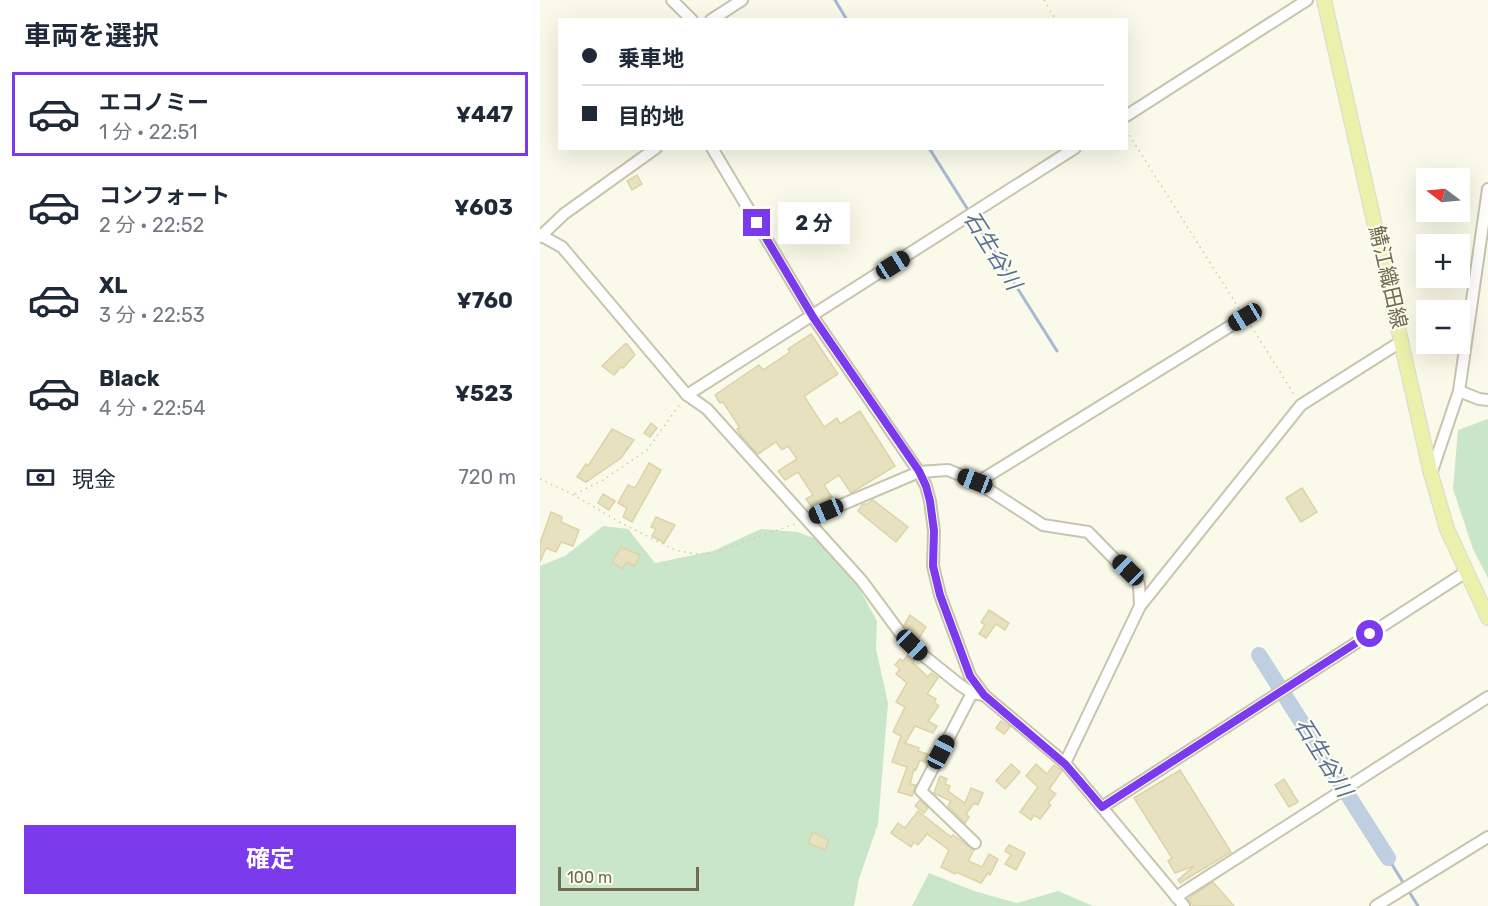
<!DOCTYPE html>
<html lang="ja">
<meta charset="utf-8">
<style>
:root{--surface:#fff;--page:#f6f6f7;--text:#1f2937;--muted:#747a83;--line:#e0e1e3;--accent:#7c3aed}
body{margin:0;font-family:Rubik,"Noto Sans JP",sans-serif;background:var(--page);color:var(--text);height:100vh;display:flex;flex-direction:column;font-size:22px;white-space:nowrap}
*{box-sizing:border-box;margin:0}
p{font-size:20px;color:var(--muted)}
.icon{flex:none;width:33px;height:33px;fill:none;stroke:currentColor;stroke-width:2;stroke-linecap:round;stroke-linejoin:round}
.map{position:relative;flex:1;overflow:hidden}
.drawer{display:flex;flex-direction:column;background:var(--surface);width:540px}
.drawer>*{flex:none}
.top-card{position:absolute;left:18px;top:18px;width:570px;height:132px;border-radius:0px;box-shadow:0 6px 24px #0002;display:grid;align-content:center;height:132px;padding:0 24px;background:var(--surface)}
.needle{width:39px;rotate:286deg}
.fabs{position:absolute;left:876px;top:168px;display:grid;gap:12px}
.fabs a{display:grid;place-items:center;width:54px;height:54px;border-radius:0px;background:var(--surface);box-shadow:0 6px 24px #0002;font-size:30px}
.scale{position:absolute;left:18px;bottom:15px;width:141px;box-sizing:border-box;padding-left:6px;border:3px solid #716b50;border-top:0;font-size:16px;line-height:21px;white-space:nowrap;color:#716b50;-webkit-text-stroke:4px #fcfdef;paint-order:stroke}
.end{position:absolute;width:27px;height:27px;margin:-14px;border:8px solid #7c3aed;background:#fff;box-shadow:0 0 0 3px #fff}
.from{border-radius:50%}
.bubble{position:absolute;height:42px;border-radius:0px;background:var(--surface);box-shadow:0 6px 24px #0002;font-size:20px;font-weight:700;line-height:42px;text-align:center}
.car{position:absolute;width:18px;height:36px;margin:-18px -9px;border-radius:8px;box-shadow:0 0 4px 2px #0007;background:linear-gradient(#222 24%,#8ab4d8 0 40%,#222 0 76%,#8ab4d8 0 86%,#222 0)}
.top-card b{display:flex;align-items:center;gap:21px;height:57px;font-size:22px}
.top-card b+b{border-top:2px solid var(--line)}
.top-card i{width:15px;height:15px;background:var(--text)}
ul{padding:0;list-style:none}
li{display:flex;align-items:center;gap:18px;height:84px;margin:0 12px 9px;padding:0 12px;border:3px solid transparent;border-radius:0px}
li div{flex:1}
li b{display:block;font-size:22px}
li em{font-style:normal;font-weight:700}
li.current{border-color:var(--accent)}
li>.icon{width:54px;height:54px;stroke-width:1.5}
h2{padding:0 24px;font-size:27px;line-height:72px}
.pay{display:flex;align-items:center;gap:15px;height:66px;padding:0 24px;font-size:22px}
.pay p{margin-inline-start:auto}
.action{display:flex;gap:12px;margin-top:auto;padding:12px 24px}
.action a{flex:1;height:69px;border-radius:0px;background:var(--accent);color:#fff;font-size:24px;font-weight:700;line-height:69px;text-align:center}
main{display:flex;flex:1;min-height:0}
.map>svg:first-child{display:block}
.green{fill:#c9e6ca}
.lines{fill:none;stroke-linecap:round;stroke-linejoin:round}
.stream{stroke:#a7b8d2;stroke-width:3}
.river{stroke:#c0cee1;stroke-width:16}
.building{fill:#e7e1bf;stroke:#ddd3a7;stroke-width:1.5}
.minor-casing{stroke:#c8c5ae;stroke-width:14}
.major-casing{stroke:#dad9d2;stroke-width:16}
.path{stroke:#d1caa7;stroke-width:1.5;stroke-dasharray:1.5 4.5;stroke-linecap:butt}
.minor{stroke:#fff;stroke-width:10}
.major{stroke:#ebf0aa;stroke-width:14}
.route{stroke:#7c3aed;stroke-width:8}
.labels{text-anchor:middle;stroke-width:4.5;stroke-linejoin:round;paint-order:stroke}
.street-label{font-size:21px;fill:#716b50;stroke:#fcfdef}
.water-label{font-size:22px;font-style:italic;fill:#576f96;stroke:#fcfdef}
</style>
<main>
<section class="drawer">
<h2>車両を選択</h2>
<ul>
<li class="current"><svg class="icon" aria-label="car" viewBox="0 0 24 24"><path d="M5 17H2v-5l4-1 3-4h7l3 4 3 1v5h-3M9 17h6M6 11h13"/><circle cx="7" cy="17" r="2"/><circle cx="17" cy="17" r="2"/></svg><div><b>エコノミー</b><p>1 分 · 22:51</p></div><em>¥447</em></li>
<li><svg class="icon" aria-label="car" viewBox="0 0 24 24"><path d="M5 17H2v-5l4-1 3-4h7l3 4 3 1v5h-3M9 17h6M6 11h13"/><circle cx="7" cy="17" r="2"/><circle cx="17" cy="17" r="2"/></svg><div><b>コンフォート</b><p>2 分 · 22:52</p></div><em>¥603</em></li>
<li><svg class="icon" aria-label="car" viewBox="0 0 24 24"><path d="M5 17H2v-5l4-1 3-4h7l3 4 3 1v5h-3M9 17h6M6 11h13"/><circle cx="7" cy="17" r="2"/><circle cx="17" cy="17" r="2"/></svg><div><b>XL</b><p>3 分 · 22:53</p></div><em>¥760</em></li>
<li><svg class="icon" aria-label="car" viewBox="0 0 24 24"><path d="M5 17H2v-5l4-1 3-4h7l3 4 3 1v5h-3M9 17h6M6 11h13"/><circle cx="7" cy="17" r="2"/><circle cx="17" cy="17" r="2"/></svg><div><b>Black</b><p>4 分 · 22:54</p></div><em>¥523</em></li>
</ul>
<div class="pay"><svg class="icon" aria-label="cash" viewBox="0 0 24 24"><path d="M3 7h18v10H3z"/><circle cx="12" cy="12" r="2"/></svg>現金<p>720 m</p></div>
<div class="action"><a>確定</a></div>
</section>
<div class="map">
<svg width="948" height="906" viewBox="0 0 948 906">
<rect width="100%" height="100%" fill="#f9fae9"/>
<g class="green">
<polygon points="948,419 948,578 933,549 913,489 918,430"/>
<polygon points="63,526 88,529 115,563 173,551 221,529 257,532 291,544 321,592 337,621 336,649 348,703 338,824 319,879 314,906 0,906 0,566 25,556"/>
<polygon points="389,873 434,891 477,903 518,891 553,906 372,906"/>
</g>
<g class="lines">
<g class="stream">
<polyline points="295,0 307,20"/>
<polyline points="389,148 517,351"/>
<polyline points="848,858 864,884"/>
<polyline points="868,890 878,906"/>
</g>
<polyline class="river" points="719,655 848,858"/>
</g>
<g class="building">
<polygon points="97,175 102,184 92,190 87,181"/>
<polygon points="271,334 298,374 264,396 284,427 297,418 300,424 320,411 355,466 311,493 299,475 284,485 292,497 273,509 266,499 273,495 258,472 245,480 238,471 257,459 248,446 242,450 236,442 218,454 203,438 197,429 200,428 183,402 180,403 175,395 219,365 223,370 250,352 248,349"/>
<polygon points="85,344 87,344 95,355 83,368 81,367 74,375 62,366"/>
<polygon points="111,423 117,428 110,437 104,433"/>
<polygon points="72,429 94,440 81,458 46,482 37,477 46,464 48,466"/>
<polygon points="109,463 121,470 92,522 83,517 87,508 78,503 88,485 95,488"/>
<polygon points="762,488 777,512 761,522 746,498"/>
<polygon points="63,494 75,501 69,510 58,503"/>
<polygon points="333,500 368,527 356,542 318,511 323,504 327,504"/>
<polygon points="11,512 22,517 21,522 39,530 33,546 21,542 16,552 6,548 0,562 0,543"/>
<polygon points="116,517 135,525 124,543 112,536 116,529 111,527"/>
<polygon points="81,547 100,555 94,566 87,562 82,569 72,562"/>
<polygon points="449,610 469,623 465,630 456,624 446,638 439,634 445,625 441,622"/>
<polygon points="370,615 386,627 379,638 376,638 364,625"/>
<polygon points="368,655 374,660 373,663 388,677 391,673 398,678 387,694 396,699 394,702 399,706 388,721 397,726 393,733 375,726 365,743 379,748 378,751 390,755 387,763 380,760 376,770 374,769 370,784 376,785 372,796 358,792 367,767 352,762 361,736 353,732 365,707 356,702 367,683 356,674 360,669 355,665 360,659 363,661"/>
<polygon points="461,721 470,727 464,734 456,728"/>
<polygon points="471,764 480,772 465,789 456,781"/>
<polygon points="496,764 507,774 514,765 522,771 509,789 516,794 508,803 511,805 500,819 494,815 491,820 480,812 498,787 486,776"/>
<polygon points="640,770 691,852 640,883 638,880 654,866 635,873 628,861 632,858 594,798"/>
<polygon points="400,776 407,779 405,784 410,786 408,791 425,803 431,788 443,793 438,805 434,803 426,814 429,817 425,823 408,806 411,801 394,793"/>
<polygon points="744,779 758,802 749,807 735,785"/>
<polygon points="380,800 388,808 384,813 375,806"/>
<polygon points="378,811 411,837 413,835 434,850 428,861 442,867 449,854 458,859 450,875 448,873 441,883 416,872 415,874 401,867 409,850 387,834 378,845 374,842 371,847 351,833 358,823 365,828"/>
<polygon points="273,832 289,840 285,850 268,843"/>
<polygon points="469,845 485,853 476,870 465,864 471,855 465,851"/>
<polygon points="673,882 694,906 653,906 648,899"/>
</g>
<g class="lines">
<g class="minor-casing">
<g id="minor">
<polyline points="132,0 152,20"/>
<polyline points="171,20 202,0"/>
<polyline points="586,116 767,0"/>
<polyline points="172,148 273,317 379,472 386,486 390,501 394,531 393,566 400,595 430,676 444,695 525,763 644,906"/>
<polyline points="2,236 22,247 147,395 167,409 322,581 361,634 384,656 420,685 432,693 444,695"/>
<polyline points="0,237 24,214 116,148"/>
<polyline points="919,391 939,399 948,400"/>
<polyline points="147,395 535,148"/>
<polyline points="891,474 919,391 948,189"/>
<polyline points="438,482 705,317"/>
<polyline points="268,519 379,472 408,470 435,481 503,525 548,532 599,584 600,606"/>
<polyline points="432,693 381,791 435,843"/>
<polyline points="525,763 600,606 761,405 862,341"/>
<polyline points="562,807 926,572"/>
<polyline points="636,897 948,697"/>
<polyline points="836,906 948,837"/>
</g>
</g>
<g class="major-casing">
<polyline id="major" points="784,0 891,474 907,529 948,618"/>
</g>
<g class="path">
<polyline points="504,0 516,20"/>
<polyline points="586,130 700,310"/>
<polyline points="711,326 755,396"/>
<polyline points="0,479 34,495 81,523 135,550 155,554 172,553 255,524"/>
<polyline points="35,494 63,480 107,450 140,404"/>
</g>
<use href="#minor" class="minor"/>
<use href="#major" class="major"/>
</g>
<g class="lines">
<polyline class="route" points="217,223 273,317 379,471 386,486 390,501 394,531 393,566 400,595 430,676 444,695 525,764 562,807 830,634"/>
</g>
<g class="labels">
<g class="street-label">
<text transform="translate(848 277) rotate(77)" y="7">鯖江織田線</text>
</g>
<g class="water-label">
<text transform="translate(453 250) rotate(58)" y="8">石生谷川</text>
<text transform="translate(784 757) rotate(58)" y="8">石生谷川</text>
</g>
</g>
</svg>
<div class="fabs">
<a><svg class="needle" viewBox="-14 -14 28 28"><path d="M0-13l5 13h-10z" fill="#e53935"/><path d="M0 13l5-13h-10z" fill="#747a83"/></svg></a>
<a>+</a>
<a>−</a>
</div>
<div class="scale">100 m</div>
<i class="end from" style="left:830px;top:634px"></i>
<i class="end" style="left:217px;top:223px"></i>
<div class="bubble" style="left:238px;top:202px;width:72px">2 分</div>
<i class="car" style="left:353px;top:265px;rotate:58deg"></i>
<i class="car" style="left:705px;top:317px;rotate:239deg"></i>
<i class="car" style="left:435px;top:481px;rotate:291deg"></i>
<i class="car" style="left:286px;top:511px;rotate:247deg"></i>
<i class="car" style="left:588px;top:570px;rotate:314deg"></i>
<i class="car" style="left:372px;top:645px;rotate:134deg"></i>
<i class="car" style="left:401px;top:752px;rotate:28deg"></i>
<div class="top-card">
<b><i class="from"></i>乗車地</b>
<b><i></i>目的地</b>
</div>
</div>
</main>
